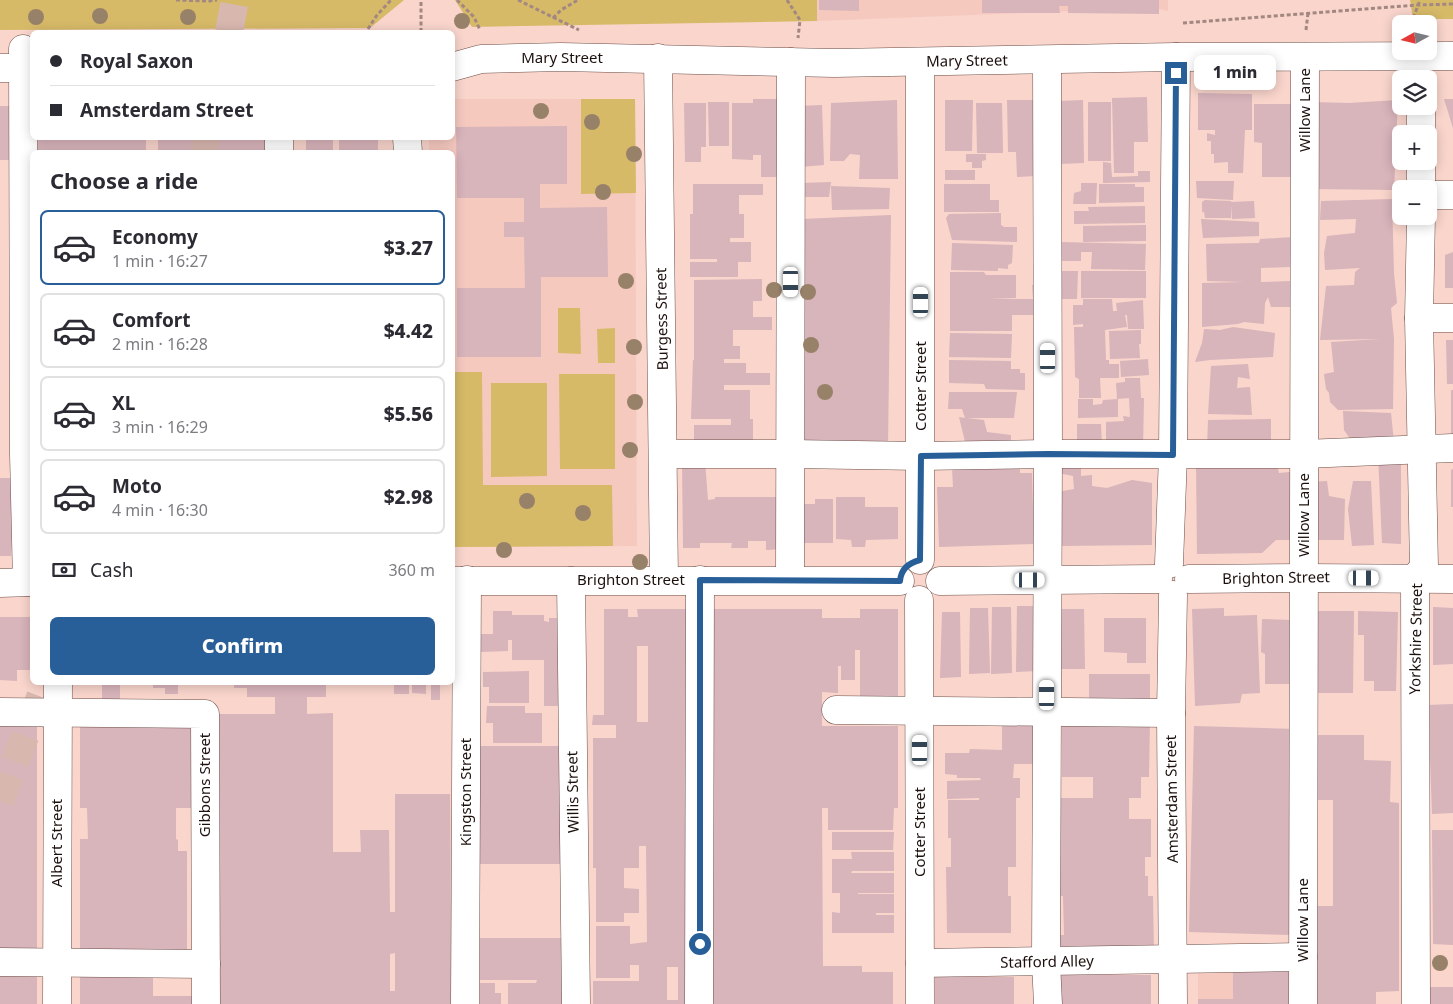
<!DOCTYPE html>
<meta charset="utf-8">
<style>
:root{--surface:#fff;--page:#f2f2f3;--text:#2b2b33;--muted:#7c7c81;--line:#e1e1e2;--accent:#295f98}
body{margin:0;font-family:"Noto Sans",sans-serif;background:var(--page);color:var(--text);height:100vh;display:flex;flex-direction:column;font-size:19px;white-space:nowrap}
*{box-sizing:border-box;margin:0}
p{font-size:16px;color:var(--muted)}
.icon{flex:none;width:28px;height:28px;fill:none;stroke:currentColor;stroke-width:2;stroke-linecap:round;stroke-linejoin:round}
.map{position:relative;flex:1;overflow:hidden}
.side{position:absolute;left:30px;top:150px;width:425px;height:535px;display:flex;flex-direction:column;background:var(--surface);border-radius:8px;box-shadow:0 2px 12px #0003}
.side>*{flex:none}
.banner{position:absolute;left:30px;top:30px;width:425px;height:110px;border-radius:8px;box-shadow:0 2px 12px #0003;display:grid;align-content:center;height:110px;padding:0 20px;background:var(--surface)}
.needle{width:32px;rotate:262deg}
.buttons{position:absolute;left:1392px;top:15px;display:grid;gap:10px}
.buttons a{display:grid;place-items:center;width:45px;height:45px;border-radius:8px;background:var(--surface);box-shadow:0 2px 12px #0003;font-size:25px}
.end{position:absolute;width:22px;height:22px;margin:-11px;border:6px solid #295f98;background:#fff;box-shadow:0 0 0 2px #fff}
.from{border-radius:50%}
.bubble{position:absolute;height:35px;border-radius:8px;background:var(--surface);box-shadow:0 2px 12px #0003;font-size:16px;font-weight:800;line-height:35px;text-align:center}
.car{position:absolute;width:15px;height:30px;margin:-15px -8px;border-radius:6px;box-shadow:0 0 4px 1px #0007;background:linear-gradient(#fff 24%,#345 0 40%,#fff 0 76%,#345 0 86%,#fff 0)}
.banner b{display:flex;align-items:center;gap:18px;height:48px;font-size:19px}
.banner b+b{border-top:1px solid var(--line)}
.banner i{width:12px;height:12px;background:var(--text)}
ul{padding:0;list-style:none}
li{display:flex;align-items:center;gap:15px;height:75px;margin:0 10px 8px;padding:0 10px;border:2px solid var(--line);border-radius:8px}
li div{flex:1}
li b{display:block;font-size:19px}
li em{font-style:normal;font-weight:800}
li.selected{border-color:var(--accent)}
li>.icon{width:45px;height:45px;stroke-width:1.5}
h2{padding:0 20px;font-size:22px;line-height:60px}
.pay{display:flex;align-items:center;gap:12px;height:55px;padding:0 20px;font-size:19px}
.pay p{margin-inline-start:auto}
.button{display:flex;gap:10px;margin-top:auto;padding:10px 20px}
.button a{flex:1;height:58px;border-radius:8px;background:var(--accent);color:#fff;font-size:20px;font-weight:800;line-height:58px;text-align:center}
.map>svg:first-child{display:block}
.built{fill:#f6c9bf}
.green{fill:#d7ba68}
.building{fill:#d8b4bb;fill-rule:evenodd}
.lines{fill:none;stroke-linecap:round;stroke-linejoin:round}
.highway-tunnel{stroke:#d8b7af;stroke-width:28;stroke-dasharray:28 14;stroke-linecap:butt}
.minor-casing{stroke:#6c4e47;stroke-width:29}
.path{stroke:#a38882;stroke-width:3;stroke-dasharray:4 2.5;stroke-linecap:butt}
.minor{stroke:#fff;stroke-width:28}
.tree{fill:#988169}
.route{stroke:#295f98;stroke-width:6}
.labels{text-anchor:middle;stroke-width:5;stroke-linejoin:round;paint-order:stroke}
.street-label{font-size:15px;fill:#1c100d;stroke:#fff}
</style>
<div class="map">
<svg width="1453" height="1004" viewBox="0 0 1453 1004">
<rect width="100%" height="100%" fill="#f9d5cc"/>
<g class="built">
<polygon points="817,0 1168,0 1168,11 1155,8 817,21"/>
<polygon points="453,99 635,99 637,546 453,547 452,152 429,152 429,138 452,138"/>
<polygon points="1198,969 1290,970 1290,1004 1198,1004"/>
</g>
<g class="green">
<polygon points="0,0 404,0 370,28 0,30"/>
<polygon points="455,0 817,0 817,21 472,27"/>
<polygon points="1410,0 1453,0 1453,19 1413,19"/>
<polygon points="581,99 635,99 636,193 581,194"/>
<polygon points="558,308 580,308 581,354 558,353"/>
<polygon points="615,328 615,363 598,363 597,329"/>
<polygon points="453,372 482,372 483,485 612,485 613,546 453,547"/>
<polygon points="559,374 615,374 615,469 560,469"/>
<polygon points="491,383 547,383 547,476 491,477"/>
</g>
<g class="building">
<polygon points="819,0 859,0 859,11 819,10"/>
<polygon points="982,0 1159,0 1159,14 1068,13 1068,6 1059,6 1060,13 982,13"/>
<polygon points="1198,93 1252,94 1252,130 1245,130 1243,173 1228,173 1228,162 1214,163 1214,154 1211,154 1211,141 1207,141 1207,133 1215,135 1215,130 1198,130"/>
<polygon points="1147,97 1148,142 1134,142 1134,173 1114,173 1112,98"/>
<polygon points="753,99 781,99 781,177 761,177 761,155 753,155 753,160 732,159 732,103 753,103"/>
<polygon points="1444,99 1453,99 1453,128"/>
<polygon points="897,100 898,179 859,179 860,155 850,154 844,161 830,161 831,103"/>
<polygon points="945,100 973,100 972,151 945,151"/>
<polygon points="1007,100 1035,100 1036,176 1017,177 1016,152 1008,152"/>
<polygon points="1083,100 1084,163 1059,164 1058,101"/>
<polygon points="1398,100 1394,190 1312,189 1313,102 1349,103"/>
<polygon points="708,102 729,102 729,146 709,146"/>
<rect x="1088" y="102" width="23" height="59"/>
<polygon points="684,103 706,103 706,147 701,147 701,162 685,162"/>
<polygon points="976,103 1002,103 1003,153 977,153"/>
<polygon points="1254,104 1292,104 1292,177 1262,177 1262,143 1254,142"/>
<polygon points="822,105 824,165 800,167 798,106"/>
<rect x="0" y="106" width="9" height="54"/>
<polygon points="567,126 567,184 540,184 540,208 607,207 608,277 541,277 541,357 457,357 457,288 525,288 524,237 504,237 504,222 524,222 524,198 457,198 456,127"/>
<polygon points="46,138 105,138 105,152 38,152 38,140 46,140"/>
<rect x="105" y="138" width="41" height="14"/>
<rect x="158" y="138" width="40" height="14"/>
<rect x="215" y="138" width="57" height="14"/>
<rect x="306" y="138" width="27" height="14"/>
<rect x="339" y="138" width="39" height="14"/>
<polygon points="966,154 986,154 986,160 982,161 982,168 972,168 972,162 966,162"/>
<polygon points="1103,162 1111,163 1112,177 1138,176 1138,171 1150,171 1150,182 1103,183"/>
<rect x="945" y="170" width="30" height="10"/>
<polygon points="1196,181 1234,181 1233,200 1197,198"/>
<polygon points="831,182 829,197 803,197 801,183"/>
<polygon points="1081,183 1097,183 1096,204 1073,204 1074,193 1081,191"/>
<polygon points="693,184 763,184 763,195 739,195 739,214 744,214 744,238 730,238 730,242 751,242 751,262 738,262 738,277 690,277 690,262 717,262 717,259 690,259 690,214 693,214"/>
<polygon points="944,184 990,184 990,200 999,200 999,212 944,212"/>
<polygon points="1099,184 1135,184 1135,187 1144,187 1144,202 1099,203"/>
<polygon points="831,186 890,188 889,209 832,210"/>
<polygon points="1392,199 1394,273 1397,303 1391,308 1394,339 1393,409 1338,410 1330,402 1329,393 1326,389 1324,374 1334,372 1331,342 1381,339 1320,340 1326,286 1354,285 1355,272 1360,268 1325,270 1324,253 1327,236 1355,233 1356,219 1320,220 1321,201"/>
<polygon points="1205,200 1231,201 1231,202 1254,201 1255,218 1232,219 1231,205 1231,218 1205,218 1204,212 1202,212 1202,202"/>
<polygon points="1145,206 1145,223 1074,224 1074,211 1089,211 1088,207"/>
<polygon points="1001,213 1001,225 1004,227 1017,227 1017,242 952,240 946,218 949,214"/>
<polygon points="891,215 888,448 800,447 802,219"/>
<polygon points="1201,219 1259,222 1259,236 1203,238"/>
<polygon points="1146,225 1146,241 1083,242 1083,226"/>
<polygon points="1293,237 1290,267 1261,268 1261,282 1291,281 1290,307 1271,307 1268,297 1265,303 1264,324 1244,322 1238,324 1202,327 1202,283 1245,282 1207,281 1206,244 1259,243 1260,239"/>
<polygon points="1058,242 1146,244 1145,270 1091,269 1092,252 1081,252 1081,261 1057,261"/>
<polygon points="952,243 1013,245 1012,263 1008,265 1008,269 998,268 998,271 951,270"/>
<polygon points="1453,252 1453,288 1445,288 1445,255"/>
<polygon points="1056,271 1078,271 1077,299 1056,299"/>
<rect x="1081" y="271" width="65" height="27"/>
<polygon points="950,272 984,272 986,275 1016,275 1016,298 987,299 1033,299 1032,285 1036,285 1037,315 1012,315 1012,331 950,331"/>
<polygon points="762,279 762,301 753,301 753,317 772,317 772,330 733,330 733,346 740,346 740,359 724,359 724,363 746,363 746,373 770,373 770,385 724,385 724,390 750,390 750,419 753,419 753,449 694,449 694,425 731,425 731,419 691,419 693,360 694,360 694,280"/>
<polygon points="1083,299 1112,299 1113,311 1117,311 1116,303 1143,300 1144,329 1128,329 1127,315 1125,315 1127,327 1105,330 1106,360 1109,360 1109,364 1119,364 1119,378 1100,378 1101,398 1079,398 1079,379 1075,377 1074,327 1083,327 1083,324 1073,325 1073,305 1083,305"/>
<polygon points="1233,327 1275,333 1273,357 1210,360 1195,362 1202,343 1204,329 1220,330"/>
<polygon points="1141,330 1141,344 1139,344 1140,358 1110,359 1109,331"/>
<polygon points="950,333 1012,334 1011,358 949,357"/>
<polygon points="1446,340 1453,340 1453,384 1447,384"/>
<polygon points="1148,359 1149,375 1121,377 1120,361"/>
<polygon points="949,360 1011,361 1011,369 1020,369 1020,373 1025,373 1025,390 986,389 984,384 949,383"/>
<polygon points="1248,364 1250,379 1238,377 1237,388 1250,387 1252,415 1208,414 1211,366"/>
<polygon points="1125,378 1140,378 1141,398 1144,398 1143,448 1106,448 1106,422 1124,421 1123,416 1130,417 1129,398 1117,399 1116,383 1125,382"/>
<rect x="1451" y="390" width="2" height="45"/>
<polygon points="949,392 1017,392 1014,418 967,418 984,420 987,432 1011,435 1011,447 967,450 959,417 965,418 962,409 948,409"/>
<polygon points="1078,399 1093,399 1093,405 1102,404 1103,400 1118,399 1118,417 1078,418"/>
<polygon points="1343,411 1391,413 1394,442 1353,443 1344,430"/>
<polygon points="1271,419 1271,444 1207,448 1208,420"/>
<polygon points="1077,424 1101,424 1102,447 1077,447"/>
<polygon points="1378,455 1401,456 1401,544 1382,543"/>
<polygon points="1056,459 1081,464 1081,476 1092,475 1092,486 1107,488 1132,480 1152,483 1152,545 1059,546 1057,492 1074,489 1073,476 1058,473"/>
<polygon points="705,461 708,500 715,499 715,497 783,497 784,549 766,550 766,541 748,541 748,548 731,548 732,543 700,543 700,548 683,548 682,462"/>
<polygon points="1276,461 1279,473 1290,472 1293,540 1276,540 1262,553 1197,554 1196,463"/>
<polygon points="1020,466 1020,473 1032,473 1034,544 939,547 937,487 953,487 952,468"/>
<polygon points="1453,469 1453,507 1451,507 1451,470"/>
<polygon points="0,478 14,478 11,556 0,556"/>
<polygon points="1327,481 1329,496 1345,499 1344,540 1309,540 1309,482"/>
<polygon points="1353,481 1371,481 1374,545 1352,546 1348,509"/>
<polygon points="836,497 865,497 865,507 898,507 898,539 866,540 865,547 852,547 851,540 836,539"/>
<polygon points="815,499 833,499 833,543 801,543 800,504 815,504"/>
<polygon points="1017,606 1035,606 1037,671 1016,672"/>
<polygon points="992,607 1011,607 1012,673 991,674"/>
<polygon points="1433,607 1453,608 1453,664 1433,665"/>
<polygon points="970,608 988,608 990,673 969,674"/>
<polygon points="1224,608 1224,616 1257,615 1260,693 1242,694 1240,703 1195,706 1192,609"/>
<path d="M604,609H628V617H638L637,609H694L691,1004H593V981H639V965H630V978H596V926H630V944L647,942L646,846H639V868H624V888L639,889V913H624V922H596V868H593V738H616V725H592L593,715H604ZM637,646H648V722H637ZM667,967H678V1000H667Z"/>
<polygon points="704,609 822,609 822,618 860,618 860,609 898,609 898,705 860,705 860,650 855,650 855,680 841,680 841,666 838,666 838,693 822,692 822,726 898,726 898,808 894,808 893,830 828,830 828,808 822,808 823,966 862,966 862,972 893,972 893,1004 705,1004"/>
<polygon points="1055,609 1084,609 1085,669 1056,669"/>
<polygon points="493,611 512,611 512,615 544,615 544,621 549,622 549,618 570,618 570,706 544,706 544,660 512,660 512,640 508,640 508,651 481,652 481,634 493,634"/>
<polygon points="1311,611 1354,611 1353,693 1311,693"/>
<polygon points="1358,611 1398,612 1396,691 1374,691 1374,681 1364,681 1364,635 1358,635"/>
<polygon points="942,612 960,612 961,677 940,678"/>
<polygon points="0,617 32,617 32,670 17,670 17,681 0,680"/>
<polygon points="1104,618 1146,618 1146,663 1127,663 1127,653 1104,652"/>
<polygon points="1262,619 1291,620 1290,684 1265,684 1265,654 1261,652"/>
<polygon points="529,671 529,703 489,703 489,687 483,687 483,672"/>
<polygon points="1089,674 1150,674 1150,705 1089,699"/>
<rect x="102" y="682" width="18" height="25"/>
<polygon points="153,682 178,682 178,694 165,694 165,688 153,688"/>
<path d="M234,682H326V697H307V714L333,713V852H361L360,830H389L390,912H395V794H450L451,912H456V1004H211L197,808H176V839L178,840V851H187V955H80V839H88L87,808H80V719L210,714H275V697H247V688H234ZM395,953V991H390V954Z"/>
<rect x="394" y="682" width="15" height="12"/>
<polygon points="412,682 426,682 426,694 412,693"/>
<polygon points="431,682 451,682 451,684 440,685 440,700 431,700"/>
<polygon points="1453,704 1453,813 1432,814 1428,705"/>
<polygon points="487,706 525,706 525,713 542,713 542,743 493,743 493,723 486,723"/>
<polygon points="1002,716 1038,717 1037,764 1014,764 1013,778 1020,778 1020,798 1016,798 1016,867 1008,867 1008,896 1011,896 1011,933 947,933 946,867 951,867 951,838 948,838 948,800 979,800 979,798 947,799 947,781 981,780 980,778 957,778 957,775 945,774 945,753 969,753 970,749 1002,750"/>
<rect x="0" y="718" width="37" height="237"/>
<polygon points="1062,719 1150,719 1149,777 1141,777 1141,798 1129,798 1129,819 1151,819 1151,857 1145,857 1145,876 1148,876 1148,896 1153,896 1154,954 1061,956 1060,935 1064,935 1063,896 1059,896 1060,798 1093,798 1093,777 1062,777"/>
<polygon points="1194,726 1296,729 1291,935 1189,932"/>
<polygon points="1310,735 1364,735 1364,760 1391,761 1390,802 1399,803 1399,991 1376,992 1376,1004 1310,1004 1309,906 1333,906 1333,800 1310,800"/>
<polygon points="480,746 570,746 571,864 480,864"/>
<polygon points="1432,830 1453,830 1453,945 1433,944"/>
<polygon points="832,832 894,832 893,850 832,850"/>
<polygon points="851,852 894,852 894,871 852,871 851,873 894,873 894,893 858,893 858,894 894,894 894,913 876,913 876,915 894,915 894,933 832,933 832,912 840,913 840,893 832,893 832,859 852,859"/>
<polygon points="480,938 571,938 571,1004 508,1004 508,983 536,983 537,980 480,980"/>
<rect x="0" y="969" width="37" height="35"/>
<polygon points="80,969 153,969 153,996 198,996 198,1004 80,1004"/>
<polygon points="1233,969 1290,970 1290,1004 1198,1004 1198,999 1233,999"/>
<rect x="1059" y="975" width="92" height="29"/>
<rect x="935" y="977" width="79" height="27"/>
<polygon points="480,983 495,983 495,993 501,993 501,1004 480,1004"/>
<rect x="1430" y="987" width="23" height="17"/>
</g>
<g class="lines">
<g class="highway-tunnel">
<polyline points="229,32 235,0"/>
<polyline points="204,152 207,138"/>
<polyline points="0,801 46,682"/>
</g>
<g class="minor-casing">
<g id="minor">
<polyline points="23,49 24,454 27,582"/>
<polyline points="658,58 664,580"/>
<polyline points="1047,60 1048,454 1046,962 1048,1004"/>
<polyline points="452,67 481,59 561,57 834,63 1176,57 1453,56"/>
<polyline points="0,68 32,68"/>
<polyline points="1421,106 1421,134"/>
<polyline points="279,138 279,152"/>
<polyline points="407,138 408,152"/>
<polyline points="1421,161 1421,189"/>
<polyline points="1429,195 1453,195"/>
<polyline points="1419,318 1453,318"/>
<polyline points="664,454 791,454 921,456 1048,454 1304,454 1453,448"/>
<polyline points="920,560 920,62"/>
<polyline points="1169,564 1173,455 1176,57"/>
<polyline points="1189,579 1304,578 1453,579"/>
<polyline points="790,580 791,62"/>
<polyline points="452,581 900,581"/>
<polyline points="571,581 576,1004"/>
<polyline points="940,581 1158,579"/>
<polyline points="0,583 32,582"/>
<polyline points="1173,595 1171,713 1173,1004"/>
<polyline points="919,600 920,1004"/>
<polyline points="836,710 1171,713"/>
<polyline points="0,712 205,714 206,1004"/>
<polyline points="0,962 206,964"/>
<polyline points="920,963 1303,957"/>
<polyline points="57,1004 58,682"/>
<polyline points="465,1004 467,580"/>
<polyline points="699,1004 700,580"/>
<polyline points="1303,1004 1305,57"/>
<polyline points="1416,1004 1415,578 1424,567 1419,318 1421,216"/>
</g>
</g>
<g class="path">
<polyline points="176,0 209,1 217,0"/>
<polyline points="457,0 474,17 480,30"/>
<polyline points="518,0 579,30"/>
<polyline points="787,0 800,20 798,38"/>
<polyline points="553,18 561,10 578,0"/>
<polyline points="1183,23 1418,5 1453,4"/>
<polyline points="1411,24 1420,0"/>
<polyline points="368,29 377,15 391,0"/>
<polyline points="1306,30 1308,13"/>
<polyline points="421,32 421,0"/>
</g>
<use href="#minor" class="minor"/>
</g>
<g class="tree">
<circle cx="100" cy="16" r="8"/>
<circle cx="36" cy="17" r="8"/>
<circle cx="188" cy="17" r="8"/>
<circle cx="462" cy="21" r="8"/>
<circle cx="541" cy="111" r="8"/>
<circle cx="592" cy="122" r="8"/>
<circle cx="634" cy="154" r="8"/>
<circle cx="603" cy="192" r="8"/>
<circle cx="626" cy="281" r="8"/>
<circle cx="774" cy="290" r="8"/>
<circle cx="808" cy="292" r="8"/>
<circle cx="811" cy="345" r="8"/>
<circle cx="634" cy="347" r="8"/>
<circle cx="825" cy="392" r="8"/>
<circle cx="635" cy="402" r="8"/>
<circle cx="630" cy="450" r="8"/>
<circle cx="527" cy="501" r="8"/>
<circle cx="583" cy="513" r="8"/>
<circle cx="504" cy="550" r="8"/>
<circle cx="640" cy="562" r="8"/>
<circle cx="1440" cy="963" r="8"/>
</g>
<g class="lines">
<path class="route" d="M700,944V580L900,581C901,569 908,563 920,560L921,456L1048,454L1173,455L1176,73"/>
</g>
<g class="labels">
<g class="street-label">
<text x="562" y="63">Mary Street</text>
<text transform="translate(967 61) rotate(-1)" y="5">Mary Street</text>
<text transform="translate(1305 110) rotate(-90)" y="5">Willow Lane</text>
<text transform="translate(662 319) rotate(-91)" y="5">Burgess Street</text>
<text transform="translate(921 386) rotate(-90)" y="5">Cotter Street</text>
<text transform="translate(1304 515) rotate(-90)" y="5">Willow Lane</text>
<text transform="translate(1276 578) rotate(-1)" y="5">Brighton Street</text>
<text x="631" y="585">Brighton Street</text>
<text transform="translate(1416 639) rotate(-89)" y="5">Yorkshire Street</text>
<text transform="translate(205 785) rotate(-90)" y="5">Gibbons Street</text>
<text transform="translate(466 792) rotate(-90)" y="5">Kingston Street</text>
<text transform="translate(573 792) rotate(-91)" y="5">Willis Street</text>
<text transform="translate(1172 799) rotate(-91)" y="5">Amsterdam Street</text>
<text transform="translate(920 832) rotate(-90)" y="5">Cotter Street</text>
<text transform="translate(57 843) rotate(-90)" y="5">Albert Street</text>
<text transform="translate(1303 920) rotate(-90)" y="5">Willow Lane</text>
<text transform="translate(1047 962) rotate(-1)" y="5">Stafford Alley</text>
</g>
</g>
</svg>
<div class="buttons">
<a><svg class="needle" viewBox="-14 -14 28 28"><path d="M0-13l5 13h-10z" fill="#e53935"/><path d="M0 13l5-13h-10z" fill="#7c7c81"/></svg></a>
<a><svg class="icon" aria-label="layers" viewBox="0 0 24 24"><path d="M12 4l9 5-9 5-9-5zM3 14l9 5 9-5"/></svg></a>
<a>+</a>
<a>−</a>
</div>
<i class="end from" style="left:700px;top:944px"></i>
<i class="end" style="left:1176px;top:73px"></i>
<div class="bubble" style="left:1194px;top:55px;width:82px">1 min</div>
<i class="car" style="left:791px;top:282px;rotate:180deg"></i>
<i class="car" style="left:921px;top:302px;rotate:0deg"></i>
<i class="car" style="left:1048px;top:358px;rotate:0deg"></i>
<i class="car" style="left:1364px;top:578px;rotate:90deg"></i>
<i class="car" style="left:1030px;top:580px;rotate:90deg"></i>
<i class="car" style="left:1047px;top:695px;rotate:0deg"></i>
<i class="car" style="left:920px;top:750px;rotate:0deg"></i>
<div class="banner">
<b><i class="from"></i>Royal Saxon</b>
<b><i></i>Amsterdam Street</b>
</div>
<section class="side">
<h2>Choose a ride</h2>
<ul>
<li class="selected"><svg class="icon" aria-label="car" viewBox="0 0 24 24"><path d="M5 17H2v-5l4-1 3-4h7l3 4 3 1v5h-3M9 17h6M6 11h13"/><circle cx="7" cy="17" r="2"/><circle cx="17" cy="17" r="2"/></svg><div><b>Economy</b><p>1 min · 16:27</p></div><em>$3.27</em></li>
<li><svg class="icon" aria-label="car" viewBox="0 0 24 24"><path d="M5 17H2v-5l4-1 3-4h7l3 4 3 1v5h-3M9 17h6M6 11h13"/><circle cx="7" cy="17" r="2"/><circle cx="17" cy="17" r="2"/></svg><div><b>Comfort</b><p>2 min · 16:28</p></div><em>$4.42</em></li>
<li><svg class="icon" aria-label="car" viewBox="0 0 24 24"><path d="M5 17H2v-5l4-1 3-4h7l3 4 3 1v5h-3M9 17h6M6 11h13"/><circle cx="7" cy="17" r="2"/><circle cx="17" cy="17" r="2"/></svg><div><b>XL</b><p>3 min · 16:29</p></div><em>$5.56</em></li>
<li><svg class="icon" aria-label="car" viewBox="0 0 24 24"><path d="M5 17H2v-5l4-1 3-4h7l3 4 3 1v5h-3M9 17h6M6 11h13"/><circle cx="7" cy="17" r="2"/><circle cx="17" cy="17" r="2"/></svg><div><b>Moto</b><p>4 min · 16:30</p></div><em>$2.98</em></li>
</ul>
<div class="pay"><svg class="icon" aria-label="cash" viewBox="0 0 24 24"><path d="M3 7h18v10H3z"/><circle cx="12" cy="12" r="2"/></svg>Cash<p>360 m</p></div>
<div class="button"><a>Confirm</a></div>
</section>
</div>
